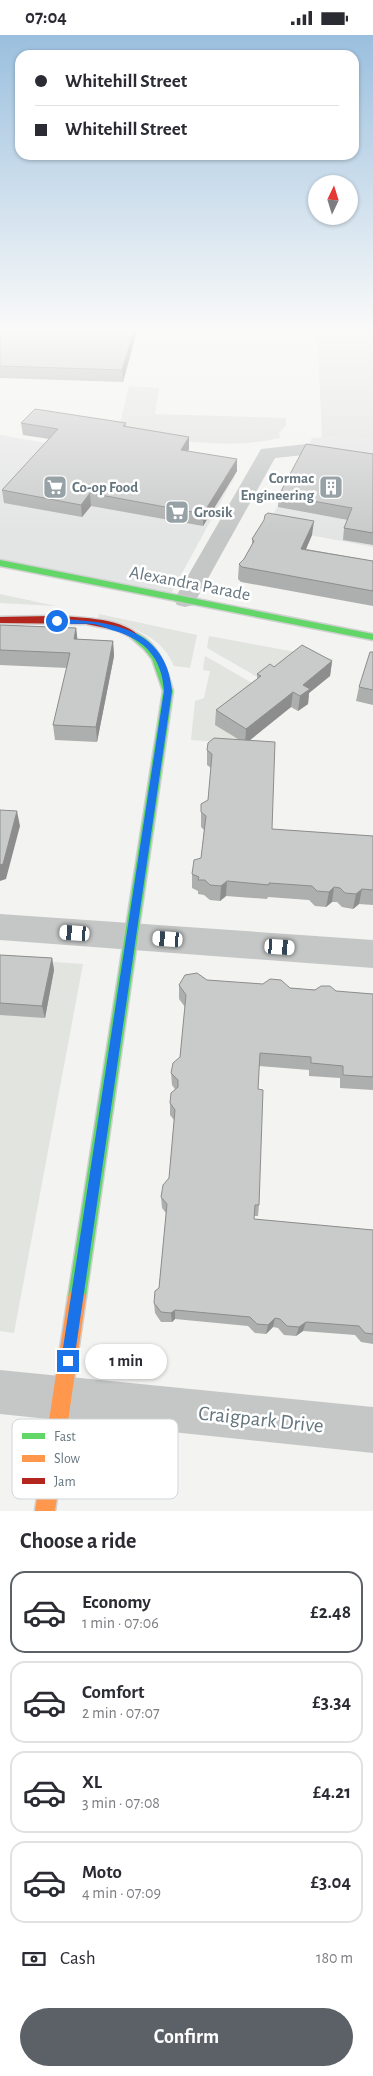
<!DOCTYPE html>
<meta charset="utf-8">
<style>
:root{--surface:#fff;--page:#f2f2f3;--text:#2b2b33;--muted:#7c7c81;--line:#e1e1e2;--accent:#5c6167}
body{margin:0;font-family:"Alegreya Sans",sans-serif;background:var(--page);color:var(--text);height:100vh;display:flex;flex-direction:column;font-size:19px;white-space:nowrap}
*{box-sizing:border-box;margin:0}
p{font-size:16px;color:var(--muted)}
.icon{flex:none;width:28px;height:28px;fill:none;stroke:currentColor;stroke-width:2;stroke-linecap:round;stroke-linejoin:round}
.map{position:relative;height:1476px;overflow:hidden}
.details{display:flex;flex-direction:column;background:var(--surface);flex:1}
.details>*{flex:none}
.hud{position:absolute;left:15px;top:15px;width:344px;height:110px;border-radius:15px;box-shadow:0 1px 4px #0004;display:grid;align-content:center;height:110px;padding:0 20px;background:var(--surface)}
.needle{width:32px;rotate:4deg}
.buttons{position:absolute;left:308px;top:140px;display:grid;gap:10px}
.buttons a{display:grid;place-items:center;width:50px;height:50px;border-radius:50%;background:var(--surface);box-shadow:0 1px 4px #0004;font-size:25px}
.end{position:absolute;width:22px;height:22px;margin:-11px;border:6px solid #1a73e8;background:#fff;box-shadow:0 0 0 2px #fff}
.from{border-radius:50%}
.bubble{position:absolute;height:35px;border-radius:18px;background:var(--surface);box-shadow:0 1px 4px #0004;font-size:16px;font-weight:700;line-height:35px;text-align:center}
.car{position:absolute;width:15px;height:30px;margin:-15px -8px;border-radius:6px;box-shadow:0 0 4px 1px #0007;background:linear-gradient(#fff 24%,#345 0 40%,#fff 0 76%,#345 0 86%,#fff 0)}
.hud b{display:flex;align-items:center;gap:18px;height:48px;font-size:19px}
.hud b+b{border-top:1px solid var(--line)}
.hud i{width:12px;height:12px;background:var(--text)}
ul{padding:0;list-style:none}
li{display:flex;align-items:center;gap:15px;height:82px;margin:0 10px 8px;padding:0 10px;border:2px solid var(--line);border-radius:15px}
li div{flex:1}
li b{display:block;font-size:19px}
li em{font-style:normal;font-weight:700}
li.on{border-color:var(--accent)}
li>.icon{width:45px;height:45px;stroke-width:1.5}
h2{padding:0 20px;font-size:22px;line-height:60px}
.pay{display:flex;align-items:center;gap:12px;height:55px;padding:0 20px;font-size:19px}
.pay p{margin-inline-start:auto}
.primary-button{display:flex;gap:10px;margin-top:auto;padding:10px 20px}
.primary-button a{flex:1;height:58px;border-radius:30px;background:var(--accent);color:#fff;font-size:20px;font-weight:700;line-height:58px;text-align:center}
.status{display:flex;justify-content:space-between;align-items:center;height:35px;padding:0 25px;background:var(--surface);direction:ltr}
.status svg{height:14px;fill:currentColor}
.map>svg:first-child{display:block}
.built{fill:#e3e4e4}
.green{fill:#e2e4df}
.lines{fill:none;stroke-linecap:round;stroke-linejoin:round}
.fast-casing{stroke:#cfd0cf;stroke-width:3}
.slow-casing{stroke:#cfd0cf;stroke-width:3}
.jam-casing{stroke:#cfd0cf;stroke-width:3}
.street{fill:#c5c7c7;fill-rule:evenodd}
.fast{fill:#63d668;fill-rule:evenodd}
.slow{fill:#ff974d;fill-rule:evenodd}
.jam{fill:#b3261e;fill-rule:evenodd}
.wall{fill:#adaeae}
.shaded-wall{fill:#8d8d8d}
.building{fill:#c9caca;stroke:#8d8d8d}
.route{fill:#1a73e8}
.labels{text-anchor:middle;stroke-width:5;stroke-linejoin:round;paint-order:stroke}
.far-poi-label{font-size:15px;font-weight:bold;fill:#66767f;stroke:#fff;text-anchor:start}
.street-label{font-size:18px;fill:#66767f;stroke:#fff}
.near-street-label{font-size:21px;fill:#66767f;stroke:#fff}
.key{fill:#fff;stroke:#d1d6d9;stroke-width:1}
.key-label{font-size:14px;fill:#66767f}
</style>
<div class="status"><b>07:04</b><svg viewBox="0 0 49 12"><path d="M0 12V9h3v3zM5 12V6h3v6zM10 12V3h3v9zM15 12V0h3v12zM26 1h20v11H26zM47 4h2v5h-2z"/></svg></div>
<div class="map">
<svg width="373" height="1476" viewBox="0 0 373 1476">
<rect width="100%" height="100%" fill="#f3f3f1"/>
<g class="built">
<polygon points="0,400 235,441 170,560 0,527"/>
<polygon points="322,402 373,405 373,512 267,492 312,403"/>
</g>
<g class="green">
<polygon points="317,292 373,292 373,405 322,402"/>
<path d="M129,351L159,353L155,379L286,383V390L279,398L280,403C227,415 170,405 118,397Z"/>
<polygon points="0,559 56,571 0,568"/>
<path d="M99,579L197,600L190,633L174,631C160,598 129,592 98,582Z"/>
<polygon points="209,601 333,624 330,641 266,647 207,613"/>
<polygon points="205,621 259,652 245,709 191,705 195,666 204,663 210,636 203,635"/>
<polygon points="0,923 83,929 14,1298 0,1296"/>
</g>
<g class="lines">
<g class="fast-casing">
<g id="fast">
<polygon points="0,525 373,599 373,605 0,531"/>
<path d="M133,597C158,605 167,634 173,656L86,1262L83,1268L77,1271L71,1268L68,1262L163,656L152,624L144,614L128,600Z"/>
</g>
</g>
<g class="slow-casing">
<polygon id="slow" points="77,1253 83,1256 86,1262 55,1476 35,1476 68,1262 71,1256"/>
</g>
<g class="jam-casing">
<path id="jam" d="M50,581C74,582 120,582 138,600L133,603L116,595L86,589L0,588V582Z"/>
</g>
<g class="street">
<polygon points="307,409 314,411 316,415 314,419 275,423 196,565 193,570 185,572 177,570 174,565 261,414"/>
<polygon points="0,879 373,905 373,933 0,905"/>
<polygon points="0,1335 373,1372 373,1418 0,1379"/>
</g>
<use href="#fast" class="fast"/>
<use href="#slow" class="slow"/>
<use href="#jam" class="jam"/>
</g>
<g class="wall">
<polygon points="0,292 138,292 123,347 0,343"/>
<polygon points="21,388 126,388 126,392 189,402 189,414 188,416 237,436 203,491 91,471 82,482 4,468 2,455 49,404 23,400"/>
<polygon points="373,419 373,510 343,505 344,493 348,485 278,472 279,460"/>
<polygon points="312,500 306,514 373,526 373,571 241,547 238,544 239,529 244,524 252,510 252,504"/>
<polygon points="0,590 76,593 77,604 113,606 114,621 97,707 55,705 53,690 67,633 0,630"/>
<polygon points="373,617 373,670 356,666 359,652"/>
<polygon points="332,626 330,641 309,658 308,669 298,676 291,672 250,705 272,794 373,801 373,870 359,869 353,874 342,872 337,867 332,867 326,872 315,871 309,865 268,862 267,864 226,861 220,866 210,865 204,860 198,859 198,856 192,853 192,839 201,823 204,795 201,792 201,777 208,765 211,733 207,730 207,715 238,704 215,690 216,675 257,644 257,639 274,632"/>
<polygon points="0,920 52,923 54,935 45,983 0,980"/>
<polygon points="207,945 290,953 373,959 373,1055 340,1053 340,1043 309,1041 309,1035 259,1031 258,1054 259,1170 258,1181 254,1181 254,1184 373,1195 373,1309 361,1307 355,1300 303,1296 296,1301 284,1300 278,1293 273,1292 266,1299 255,1298 248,1291 175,1284 172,1287 161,1287 155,1278 154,1268 159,1253 166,1178 162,1173 161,1162 169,1143 174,1085 170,1080 170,1068 175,1054 172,1050 171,1038 180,1022 185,972 179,964 179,950"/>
</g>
<g class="shaded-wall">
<polygon points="135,292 138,292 123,347 122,335"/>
<polygon points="189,402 189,414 181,426 181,415"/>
<polygon points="237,424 237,436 203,491 203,479"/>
<polygon points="90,458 91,471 82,482 81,470"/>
<polygon points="314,486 312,500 300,528 301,514"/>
<polygon points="76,593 78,608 74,604"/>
<polygon points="113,606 114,621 97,707 96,692"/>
<polygon points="332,626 330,641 309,658 308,669 298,676 300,661 303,650"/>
<polygon points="293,657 291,672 245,709 246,694"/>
<polygon points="17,776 20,791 6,844 0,846 0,830"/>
<polygon points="227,846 226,861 220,866 221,851"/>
<polygon points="334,852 332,867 326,872 329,857"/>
<polygon points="362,854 359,869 353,874 356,859"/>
<polygon points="52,923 54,935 45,983 42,971"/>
<polygon points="175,1275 175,1284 172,1287 171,1278"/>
<polygon points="275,1283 273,1292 266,1299 268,1290"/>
<polygon points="306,1287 303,1296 296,1301 299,1292"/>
</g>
<g class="building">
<polygon points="0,292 135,292 122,335 0,331"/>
<polygon points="35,374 126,388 123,391 189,402 181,415 237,424 203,479 90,458 81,470 2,455 58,394 21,388"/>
<polygon points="306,409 373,419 373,498 344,493 352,473 279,460"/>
<polygon points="268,478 314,486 301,514 373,526 373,556 242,532 239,529 244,524 254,506 252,504 264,485 265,480"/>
<polygon points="0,590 76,593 74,604 113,606 96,692 53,690 70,618 0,615"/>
<polygon points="302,610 332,626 303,650 310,654 300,661 293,657 246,694 216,675 261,641 257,639 270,629 274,632"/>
<polygon points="370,617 373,617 373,655 359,652"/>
<polygon points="214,703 275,707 272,794 373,801 373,855 362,854 356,859 345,858 340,853 334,852 329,857 317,856 312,851 269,848 269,850 227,846 221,851 210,850 205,845 198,845 199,842 192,839 194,825 201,823 206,781 201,777 201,769 208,765 212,719 207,715 208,708"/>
<polygon points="0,775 17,776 3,829 0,830"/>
<polygon points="0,920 52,923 42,971 0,968"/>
<polygon points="197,938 207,945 263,949 270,944 281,945 290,953 315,955 321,951 330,951 336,956 373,959 373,1042 343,1040 343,1031 311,1028 311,1022 260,1018 258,1054 263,1055 259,1170 255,1170 254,1184 373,1195 373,1299 365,1298 359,1291 306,1287 299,1292 287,1291 280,1284 275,1283 268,1290 257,1289 250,1282 175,1275 171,1278 161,1277 154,1268 155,1256 159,1253 167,1169 161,1162 163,1150 169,1143 175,1075 170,1068 171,1058 178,1052 178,1045 171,1038 173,1028 180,1022 186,960 179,950 185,940"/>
</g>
<linearGradient id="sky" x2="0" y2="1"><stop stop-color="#9abfde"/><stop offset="0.59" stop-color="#fafaf9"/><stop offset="1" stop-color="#fafaf9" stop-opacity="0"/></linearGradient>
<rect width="373" height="499" fill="url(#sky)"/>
<path class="route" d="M57,584C109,586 167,592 172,656L74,1326L72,1330L68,1332L63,1330L61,1326L164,656C162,624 146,605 115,596C108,594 100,590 93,589C80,588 67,590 54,588Z"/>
<defs>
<g id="supermarket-square" transform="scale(1.25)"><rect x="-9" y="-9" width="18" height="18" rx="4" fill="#97a2a7" stroke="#fff"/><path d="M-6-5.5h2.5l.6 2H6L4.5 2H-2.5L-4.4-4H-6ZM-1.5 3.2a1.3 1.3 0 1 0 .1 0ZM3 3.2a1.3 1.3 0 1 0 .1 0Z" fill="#fff"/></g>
<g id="building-square" transform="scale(1.25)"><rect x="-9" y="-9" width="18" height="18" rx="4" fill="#97a2a7" stroke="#fff"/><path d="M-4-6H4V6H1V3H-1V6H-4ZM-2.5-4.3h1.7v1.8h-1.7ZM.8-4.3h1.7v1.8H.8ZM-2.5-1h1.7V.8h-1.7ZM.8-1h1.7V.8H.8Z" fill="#fff"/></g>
</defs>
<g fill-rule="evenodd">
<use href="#supermarket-square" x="55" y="452"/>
<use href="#building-square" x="331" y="452"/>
<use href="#supermarket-square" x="177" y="477"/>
</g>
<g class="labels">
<g class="far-poi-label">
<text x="314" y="448" text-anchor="end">Cormac<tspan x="314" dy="17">Engineering</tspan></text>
<text x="72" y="457">Co-op Food</text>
<text x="194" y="482">Grosik</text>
</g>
<g class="street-label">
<text transform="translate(190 548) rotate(11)" y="6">Alexandra Parade</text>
</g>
<g class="near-street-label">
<text transform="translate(261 1384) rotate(6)" y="7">Craigpark Drive</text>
</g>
</g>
<rect x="12" y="1384" width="166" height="80" rx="8" class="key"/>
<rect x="22" y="1398" width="23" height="6" fill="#63d668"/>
<rect x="22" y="1420" width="23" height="7" fill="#ff974d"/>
<rect x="22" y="1443" width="23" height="6" fill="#b3261e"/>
<g class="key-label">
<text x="54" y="1406">Fast</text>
<text x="54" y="1428">Slow</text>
<text x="54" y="1451">Jam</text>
</g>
</svg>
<div class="buttons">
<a><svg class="needle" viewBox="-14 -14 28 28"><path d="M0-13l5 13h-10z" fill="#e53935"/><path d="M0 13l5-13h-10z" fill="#7c7c81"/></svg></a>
</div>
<i class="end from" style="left:57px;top:586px"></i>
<i class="end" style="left:68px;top:1326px"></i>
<div class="bubble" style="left:85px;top:1309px;width:82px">1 min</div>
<i class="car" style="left:75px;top:898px;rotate:274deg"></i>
<i class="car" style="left:168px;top:904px;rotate:274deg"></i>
<i class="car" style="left:280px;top:912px;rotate:94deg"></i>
<div class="hud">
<b><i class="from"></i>Whitehill Street</b>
<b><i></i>Whitehill Street</b>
</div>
</div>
<section class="details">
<h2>Choose a ride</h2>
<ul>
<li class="on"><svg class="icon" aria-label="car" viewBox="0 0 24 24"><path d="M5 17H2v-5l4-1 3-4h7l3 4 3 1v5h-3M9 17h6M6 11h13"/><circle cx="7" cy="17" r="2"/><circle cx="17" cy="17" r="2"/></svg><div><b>Economy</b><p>1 min · 07:06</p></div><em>£2.48</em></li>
<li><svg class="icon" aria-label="car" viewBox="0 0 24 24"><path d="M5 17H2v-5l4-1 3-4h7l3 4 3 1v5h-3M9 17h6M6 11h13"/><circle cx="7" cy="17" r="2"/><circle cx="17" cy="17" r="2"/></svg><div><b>Comfort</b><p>2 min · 07:07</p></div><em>£3.34</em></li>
<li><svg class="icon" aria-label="car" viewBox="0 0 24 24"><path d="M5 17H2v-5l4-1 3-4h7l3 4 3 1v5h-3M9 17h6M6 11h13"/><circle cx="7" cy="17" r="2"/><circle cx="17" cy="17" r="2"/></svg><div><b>XL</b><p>3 min · 07:08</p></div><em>£4.21</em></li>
<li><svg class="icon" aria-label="car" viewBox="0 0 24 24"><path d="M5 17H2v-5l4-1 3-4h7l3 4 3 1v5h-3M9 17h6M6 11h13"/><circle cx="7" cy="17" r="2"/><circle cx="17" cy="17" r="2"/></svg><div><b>Moto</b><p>4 min · 07:09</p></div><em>£3.04</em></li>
</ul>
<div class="pay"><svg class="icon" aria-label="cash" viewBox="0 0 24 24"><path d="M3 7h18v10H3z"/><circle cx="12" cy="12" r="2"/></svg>Cash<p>180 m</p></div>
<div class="primary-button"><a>Confirm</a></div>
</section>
